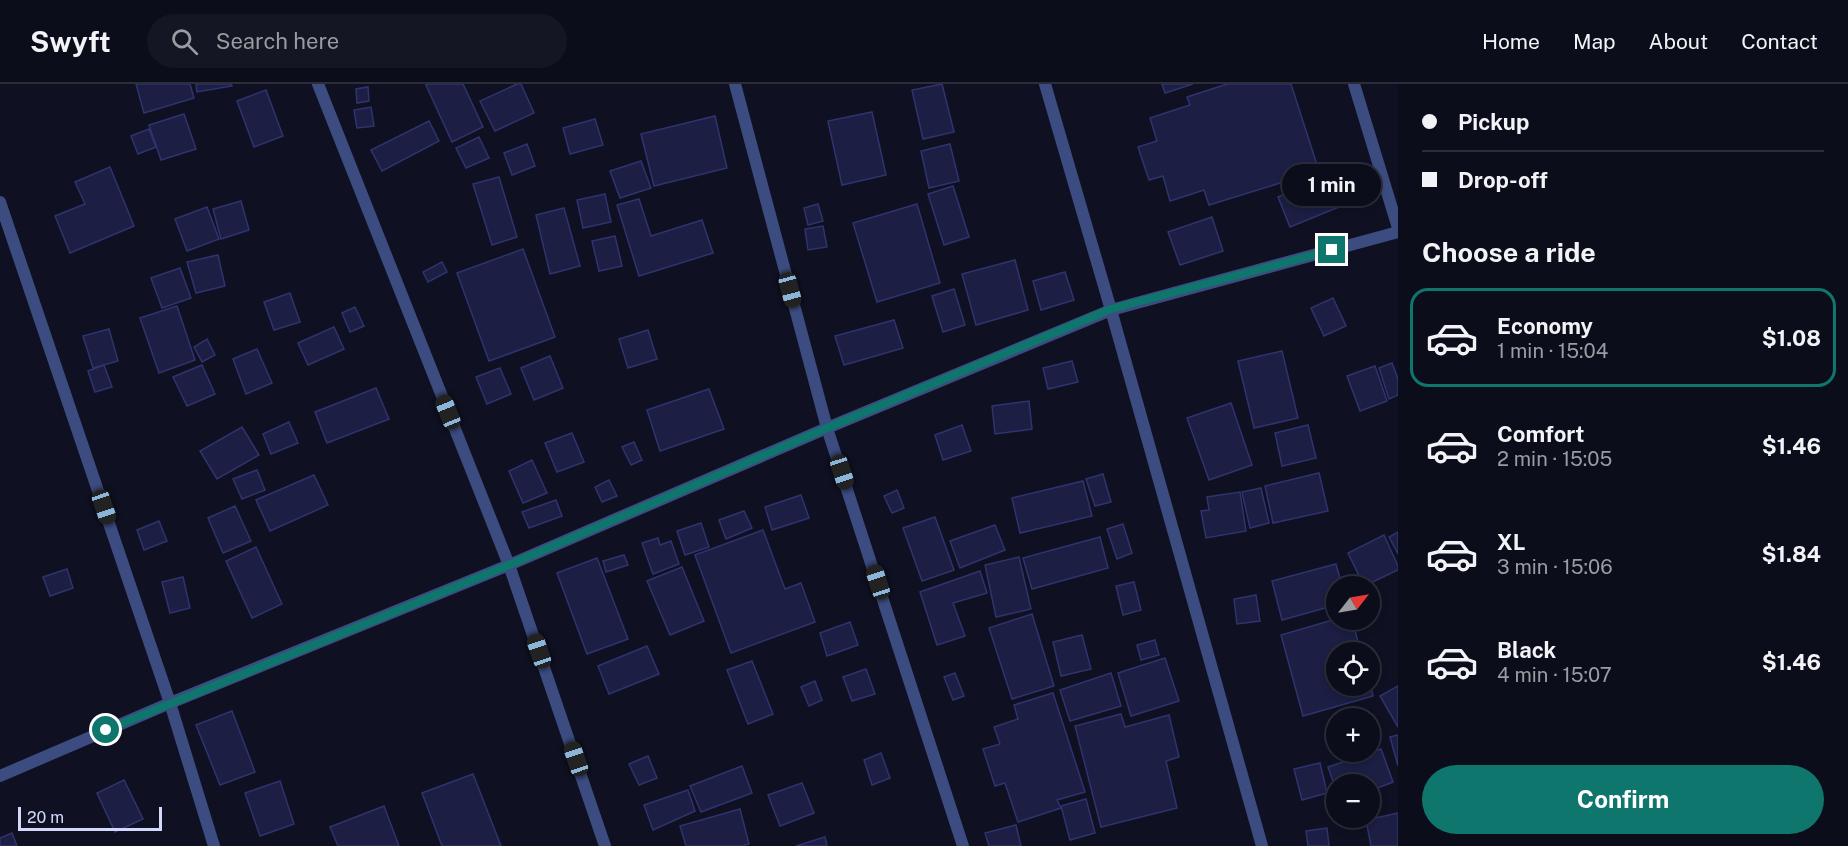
<!DOCTYPE html>
<meta charset="utf-8">
<style>
:root{--surface:#0b0d1a;--page:#141623;--text:#f1f3f6;--muted:#9a9ca2;--line:#2b2d39;--accent:#0f766e}
body{margin:0;font-family:"Public Sans",sans-serif;background:var(--page);color:var(--text);height:100vh;display:flex;flex-direction:column;font-size:22px;white-space:nowrap}
*{box-sizing:border-box;margin:0}
p{font-size:20px;color:var(--muted)}
.icon{flex:none;width:33px;height:33px;fill:none;stroke:currentColor;stroke-width:2;stroke-linecap:round;stroke-linejoin:round}
.map{position:relative;flex:1;overflow:hidden}
.sheet{display:flex;flex-direction:column;background:var(--surface);width:450px}
.sheet>*{flex:none}
.top-card{display:grid;align-content:center;height:132px;padding:0 24px;background:var(--surface)}
.needle{width:39px;rotate:59deg}
.fabs{position:absolute;left:1326px;top:492px;display:grid;gap:12px}
.fabs a{display:grid;place-items:center;width:54px;height:54px;border-radius:50%;background:var(--surface);box-shadow:0 3px 9px #0003,0 0 0 2px var(--line);font-size:30px}
.scale{position:absolute;left:18px;bottom:15px;width:144px;box-sizing:border-box;padding-left:6px;border:3px solid #d2d9fd;border-top:0;font-size:16px;line-height:21px;white-space:nowrap;color:#d2d9fd;-webkit-text-stroke:4px #0f1123;paint-order:stroke}
.end{position:absolute;width:27px;height:27px;margin:-14px;border:8px solid #0f766e;background:#fff;box-shadow:0 0 0 3px #fff}
.from{border-radius:50%}
.bubble{position:absolute;height:42px;border-radius:21px;background:var(--surface);box-shadow:0 3px 9px #0003,0 0 0 2px var(--line);font-size:20px;font-weight:700;line-height:42px;text-align:center}
.car{position:absolute;width:18px;height:36px;margin:-18px -9px;border-radius:8px;box-shadow:0 0 4px 2px #0007;background:linear-gradient(#222 24%,#8ab4d8 0 40%,#222 0 76%,#8ab4d8 0 86%,#222 0)}
.top-card b{display:flex;align-items:center;gap:21px;height:57px;font-size:22px}
.top-card b+b{border-top:2px solid var(--line)}
.top-card i{width:15px;height:15px;background:var(--text)}
ul{padding:0;list-style:none}
li{display:flex;align-items:center;gap:18px;height:99px;margin:0 12px 9px;padding:0 12px;border:3px solid transparent;border-radius:18px}
li div{flex:1}
li b{display:block;font-size:22px}
li em{font-style:normal;font-weight:700}
li.selected{border-color:var(--accent)}
li>.icon{width:54px;height:54px;stroke-width:1.5}
h2{padding:0 24px;font-size:27px;line-height:72px}
.action{display:flex;gap:12px;margin-top:auto;padding:12px 24px}
.action a{flex:1;height:69px;border-radius:36px;background:var(--accent);color:#fff;font-size:24px;font-weight:700;line-height:69px;text-align:center}
header{display:flex;align-items:center;gap:36px;box-sizing:border-box;height:84px;padding:0 30px;background:var(--surface);border-bottom:2px solid var(--line)}
header strong{font-size:28px}
nav{display:flex;gap:33px;margin-inline-start:auto;font-size:21px}
.search{width:420px;height:54px;background:var(--page);display:flex;align-items:center;gap:15px;box-sizing:border-box;padding:0 21px;border-radius:33px;color:var(--muted);font-size:22px}
main{display:flex;flex:1;min-height:0}
.map>svg:first-child{display:block}
.building{fill:#1c1e43;stroke:#2f336e;stroke-width:1.5}
.lines{fill:none;stroke-linecap:round;stroke-linejoin:round}
.minor{stroke:#3c4c80;stroke-width:12}
.route{stroke:#0f766e;stroke-width:8}
</style>
<header>
<strong>Swyft</strong>
<div class="search"><svg class="icon" aria-label="search" viewBox="0 0 24 24"><circle cx="10" cy="10" r="6"/><path d="M15 15l6 6"/></svg>Search here</div>
<nav><a>Home</a><a>Map</a><a>About</a><a>Contact</a></nav>
</header>
<main>
<div class="map">
<svg width="1398" height="762" viewBox="0 0 1398 762">
<rect width="100%" height="100%" fill="#0f1123"/>
<g class="building">
<polygon points="136,0 190,0 194,14 144,29"/>
<polygon points="196,0 231,0 232,2 197,8"/>
<polygon points="428,0 463,0 483,43 452,58 426,1"/>
<polygon points="517,0 521,0 534,29 495,47 480,17"/>
<polygon points="942,0 954,48 923,55 912,6"/>
<polygon points="1162,0 1193,0 1165,9"/>
<polygon points="1227,0 1291,0 1319,87 1209,121 1204,106 1170,117 1163,92 1149,96 1138,63 1157,57 1150,34 1190,21 1187,13"/>
<polygon points="368,3 369,17 357,19 356,5"/>
<polygon points="266,6 283,52 254,63 237,17"/>
<polygon points="371,23 374,42 357,44 354,26"/>
<polygon points="872,28 886,91 842,101 828,37"/>
<polygon points="184,30 196,65 161,76 149,41"/>
<polygon points="715,32 727,84 654,102 641,50"/>
<polygon points="595,35 603,61 570,70 563,44"/>
<polygon points="429,37 439,57 382,87 371,66"/>
<polygon points="149,45 156,63 138,70 131,52"/>
<polygon points="479,53 489,74 466,84 456,64"/>
<polygon points="527,60 535,82 512,91 504,69"/>
<polygon points="950,60 959,97 929,104 921,67"/>
<polygon points="641,77 651,104 620,114 610,87"/>
<polygon points="110,83 134,142 70,169 55,132 85,120 75,98"/>
<polygon points="1339,89 1351,118 1290,143 1278,113"/>
<polygon points="499,93 517,153 492,161 473,100"/>
<polygon points="953,102 969,153 944,161 928,110"/>
<polygon points="605,110 611,138 583,144 577,116"/>
<polygon points="639,115 651,152 702,136 713,169 639,192 617,121"/>
<polygon points="241,117 249,146 221,155 213,125"/>
<polygon points="818,120 823,137 808,141 804,124"/>
<polygon points="917,120 940,199 877,218 853,139"/>
<polygon points="207,123 219,155 187,167 175,135"/>
<polygon points="564,124 580,182 550,190 536,131"/>
<polygon points="1212,133 1223,167 1180,181 1168,148"/>
<polygon points="823,142 827,163 808,166 805,145"/>
<polygon points="615,152 622,182 599,187 592,157"/>
<polygon points="523,165 555,253 489,277 457,189"/>
<polygon points="218,171 225,202 196,209 187,178"/>
<polygon points="1015,176 1028,226 976,241 962,190"/>
<polygon points="442,178 447,188 428,198 423,188"/>
<polygon points="180,184 191,214 162,224 151,194"/>
<polygon points="1065,188 1074,216 1041,226 1033,197"/>
<polygon points="954,205 965,241 943,248 932,212"/>
<polygon points="290,209 300,238 274,246 264,218"/>
<polygon points="1333,214 1346,242 1324,252 1311,224"/>
<polygon points="177,222 195,276 159,289 140,234"/>
<polygon points="355,223 364,242 350,248 342,229"/>
<polygon points="894,236 903,264 844,281 835,252"/>
<polygon points="334,243 344,265 308,281 298,259"/>
<polygon points="109,245 118,277 93,284 83,252"/>
<polygon points="648,246 657,275 628,284 619,255"/>
<polygon points="207,255 215,271 202,278 194,263"/>
<polygon points="257,265 272,299 246,310 233,275"/>
<polygon points="1282,267 1298,334 1254,344 1238,277"/>
<polygon points="550,272 563,304 534,316 521,284"/>
<polygon points="1072,277 1078,298 1048,305 1043,284"/>
<polygon points="1392,279 1398,295 1398,311 1389,315 1379,284"/>
<polygon points="104,281 112,303 95,308 88,287"/>
<polygon points="202,281 215,310 187,322 173,293"/>
<polygon points="1375,282 1387,317 1360,327 1347,292"/>
<polygon points="500,284 511,310 487,320 476,293"/>
<polygon points="376,304 389,335 327,359 315,328"/>
<polygon points="709,305 724,345 660,367 647,326"/>
<polygon points="1029,317 1032,345 995,350 992,322"/>
<polygon points="1231,319 1252,381 1209,396 1187,334"/>
<polygon points="289,338 298,359 271,370 263,350"/>
<polygon points="962,341 971,367 943,376 935,351"/>
<polygon points="1308,341 1316,374 1282,382 1275,349"/>
<polygon points="242,343 259,371 217,395 200,367"/>
<polygon points="572,349 584,378 557,388 545,359"/>
<polygon points="634,358 642,376 631,381 622,363"/>
<polygon points="532,376 547,409 523,419 509,387"/>
<polygon points="257,386 265,406 242,415 233,395"/>
<polygon points="1319,389 1328,427 1273,439 1265,402"/>
<polygon points="1103,390 1111,418 1095,422 1086,395"/>
<polygon points="314,391 328,421 270,447 256,416"/>
<polygon points="609,396 617,412 602,418 595,403"/>
<polygon points="1083,397 1092,432 1020,449 1012,414"/>
<polygon points="1261,404 1269,439 1250,444 1242,408"/>
<polygon points="897,406 904,424 892,429 884,412"/>
<polygon points="1240,408 1246,447 1206,454 1201,427 1209,426 1207,413"/>
<polygon points="801,411 809,434 772,446 765,423"/>
<polygon points="556,416 562,432 529,444 522,428"/>
<polygon points="235,422 251,457 223,469 208,434"/>
<polygon points="744,427 752,444 726,455 719,436"/>
<polygon points="935,433 954,486 922,497 903,444"/>
<polygon points="159,437 167,457 144,466 137,446"/>
<polygon points="701,439 709,463 685,471 677,447"/>
<polygon points="1123,440 1132,469 1117,475 1107,445"/>
<polygon points="995,441 1005,466 960,484 950,457"/>
<polygon points="763,446 785,505 801,499 815,538 731,569 695,471"/>
<polygon points="1398,448 1398,470 1389,453"/>
<polygon points="1384,451 1398,482 1398,486 1364,502 1348,469"/>
<polygon points="1100,453 1108,484 1032,505 1023,474"/>
<polygon points="658,454 660,461 671,457 679,480 653,490 642,459"/>
<polygon points="256,463 282,520 252,534 226,477"/>
<polygon points="624,471 628,481 606,488 603,477"/>
<polygon points="1019,473 1031,525 996,533 985,481"/>
<polygon points="597,474 628,555 587,570 557,489"/>
<polygon points="1336,480 1342,502 1336,502 1336,521 1282,536 1272,497"/>
<polygon points="682,483 704,537 670,551 647,497"/>
<polygon points="67,485 73,504 50,512 43,493"/>
<polygon points="980,487 987,509 953,519 965,552 937,561 920,508"/>
<polygon points="183,493 190,524 170,529 162,498"/>
<polygon points="1134,498 1141,526 1123,531 1116,502"/>
<polygon points="1256,511 1260,537 1237,540 1234,515"/>
<polygon points="1032,530 1054,602 1012,615 989,544"/>
<polygon points="1336,535 1352,536 1361,568 1336,568 1336,602 1370,602 1370,598 1373,612 1303,632 1281,551"/>
<polygon points="850,538 858,561 827,572 820,549"/>
<polygon points="1082,551 1091,585 1061,592 1053,558"/>
<polygon points="1155,556 1159,571 1141,576 1137,561"/>
<polygon points="647,562 659,590 609,610 598,582"/>
<polygon points="1165,574 1179,617 1131,632 1118,589"/>
<polygon points="752,577 773,630 748,640 727,586"/>
<polygon points="866,585 875,610 852,617 843,593"/>
<polygon points="955,589 964,612 953,616 944,593"/>
<polygon points="1111,589 1121,622 1070,637 1060,606"/>
<polygon points="815,597 822,616 809,622 801,603"/>
<polygon points="1398,602 1398,643 1380,612"/>
<polygon points="1053,609 1085,708 1057,716 1061,724 1018,738 1005,699 995,702 983,665 1000,660 994,643 1018,635 1014,621"/>
<polygon points="232,627 255,688 220,701 196,641"/>
<polygon points="1121,630 1125,643 1169,631 1179,673 1166,677 1177,724 1101,743 1075,642"/>
<polygon points="1398,651 1398,682 1390,653"/>
<polygon points="1381,665 1393,698 1370,707 1370,700 1336,700 1336,706 1328,683"/>
<polygon points="881,669 890,694 872,701 864,676"/>
<polygon points="648,672 657,694 639,701 629,680"/>
<polygon points="1320,679 1327,709 1302,716 1294,685"/>
<polygon points="742,682 752,709 701,728 690,702"/>
<polygon points="473,690 501,762 442,762 422,709"/>
<polygon points="124,696 143,735 115,748 97,709"/>
<polygon points="280,697 294,740 260,752 245,709"/>
<polygon points="802,699 814,729 780,742 768,711"/>
<polygon points="688,706 695,727 653,746 644,721"/>
<polygon points="1086,715 1095,749 1070,756 1061,722"/>
<polygon points="384,722 399,762 338,762 330,743"/>
<polygon points="740,725 749,760 742,762 686,762 680,742"/>
<polygon points="1398,729 1398,762 1371,762 1366,736"/>
<polygon points="1016,741 1021,762 989,762 985,749"/>
<polygon points="1327,744 1329,762 1308,762 1306,747"/>
<polygon points="12,749 17,762 0,762 0,754"/>
<polygon points="825,753 827,762 796,762"/>
</g>
<g class="lines">
<g class="minor">
<polyline points="318,0 509,481 605,762"/>
<polyline points="735,0 827,344 963,762"/>
<polyline points="1045,0 1111,226 1262,762"/>
<polyline points="1354,0 1398,144"/>
<polyline points="0,118 170,619 214,762"/>
<polyline points="0,692 170,619 509,481 827,344 1111,226 1398,148"/>
</g>
</g>
<g class="lines">
<polyline class="route" points="106,646 509,481 827,344 1111,225 1332,166"/>
</g>
</svg>
<div class="fabs">
<a><svg class="needle" viewBox="-14 -14 28 28"><path d="M0-13l5 13h-10z" fill="#e53935"/><path d="M0 13l5-13h-10z" fill="#9a9ca2"/></svg></a>
<a><svg class="icon" aria-label="locate" viewBox="0 0 24 24"><circle cx="12" cy="12" r="6"/><path d="M12 2v4M12 18v4M2 12h4M18 12h4"/></svg></a>
<a>+</a>
<a>−</a>
</div>
<div class="scale">20 m</div>
<i class="end from" style="left:106px;top:646px"></i>
<i class="end" style="left:1332px;top:166px"></i>
<div class="bubble" style="left:1282px;top:80px;width:99px">1 min</div>
<i class="car" style="left:790px;top:206px;rotate:165deg"></i>
<i class="car" style="left:448px;top:328px;rotate:338deg"></i>
<i class="car" style="left:842px;top:388px;rotate:162deg"></i>
<i class="car" style="left:104px;top:423px;rotate:161deg"></i>
<i class="car" style="left:878px;top:498px;rotate:342deg"></i>
<i class="car" style="left:539px;top:567px;rotate:341deg"></i>
<i class="car" style="left:576px;top:675px;rotate:341deg"></i>
</div>
<section class="sheet">
<div class="top-card">
<b><i class="from"></i>Pickup</b>
<b><i></i>Drop-off</b>
</div>
<h2>Choose a ride</h2>
<ul>
<li class="selected"><svg class="icon" aria-label="car" viewBox="0 0 24 24"><path d="M5 17H2v-5l4-1 3-4h7l3 4 3 1v5h-3M9 17h6M6 11h13"/><circle cx="7" cy="17" r="2"/><circle cx="17" cy="17" r="2"/></svg><div><b>Economy</b><p>1 min · 15:04</p></div><em>$1.08</em></li>
<li><svg class="icon" aria-label="car" viewBox="0 0 24 24"><path d="M5 17H2v-5l4-1 3-4h7l3 4 3 1v5h-3M9 17h6M6 11h13"/><circle cx="7" cy="17" r="2"/><circle cx="17" cy="17" r="2"/></svg><div><b>Comfort</b><p>2 min · 15:05</p></div><em>$1.46</em></li>
<li><svg class="icon" aria-label="car" viewBox="0 0 24 24"><path d="M5 17H2v-5l4-1 3-4h7l3 4 3 1v5h-3M9 17h6M6 11h13"/><circle cx="7" cy="17" r="2"/><circle cx="17" cy="17" r="2"/></svg><div><b>XL</b><p>3 min · 15:06</p></div><em>$1.84</em></li>
<li><svg class="icon" aria-label="car" viewBox="0 0 24 24"><path d="M5 17H2v-5l4-1 3-4h7l3 4 3 1v5h-3M9 17h6M6 11h13"/><circle cx="7" cy="17" r="2"/><circle cx="17" cy="17" r="2"/></svg><div><b>Black</b><p>4 min · 15:07</p></div><em>$1.46</em></li>
</ul>
<div class="action"><a>Confirm</a></div>
</section>
</main>
